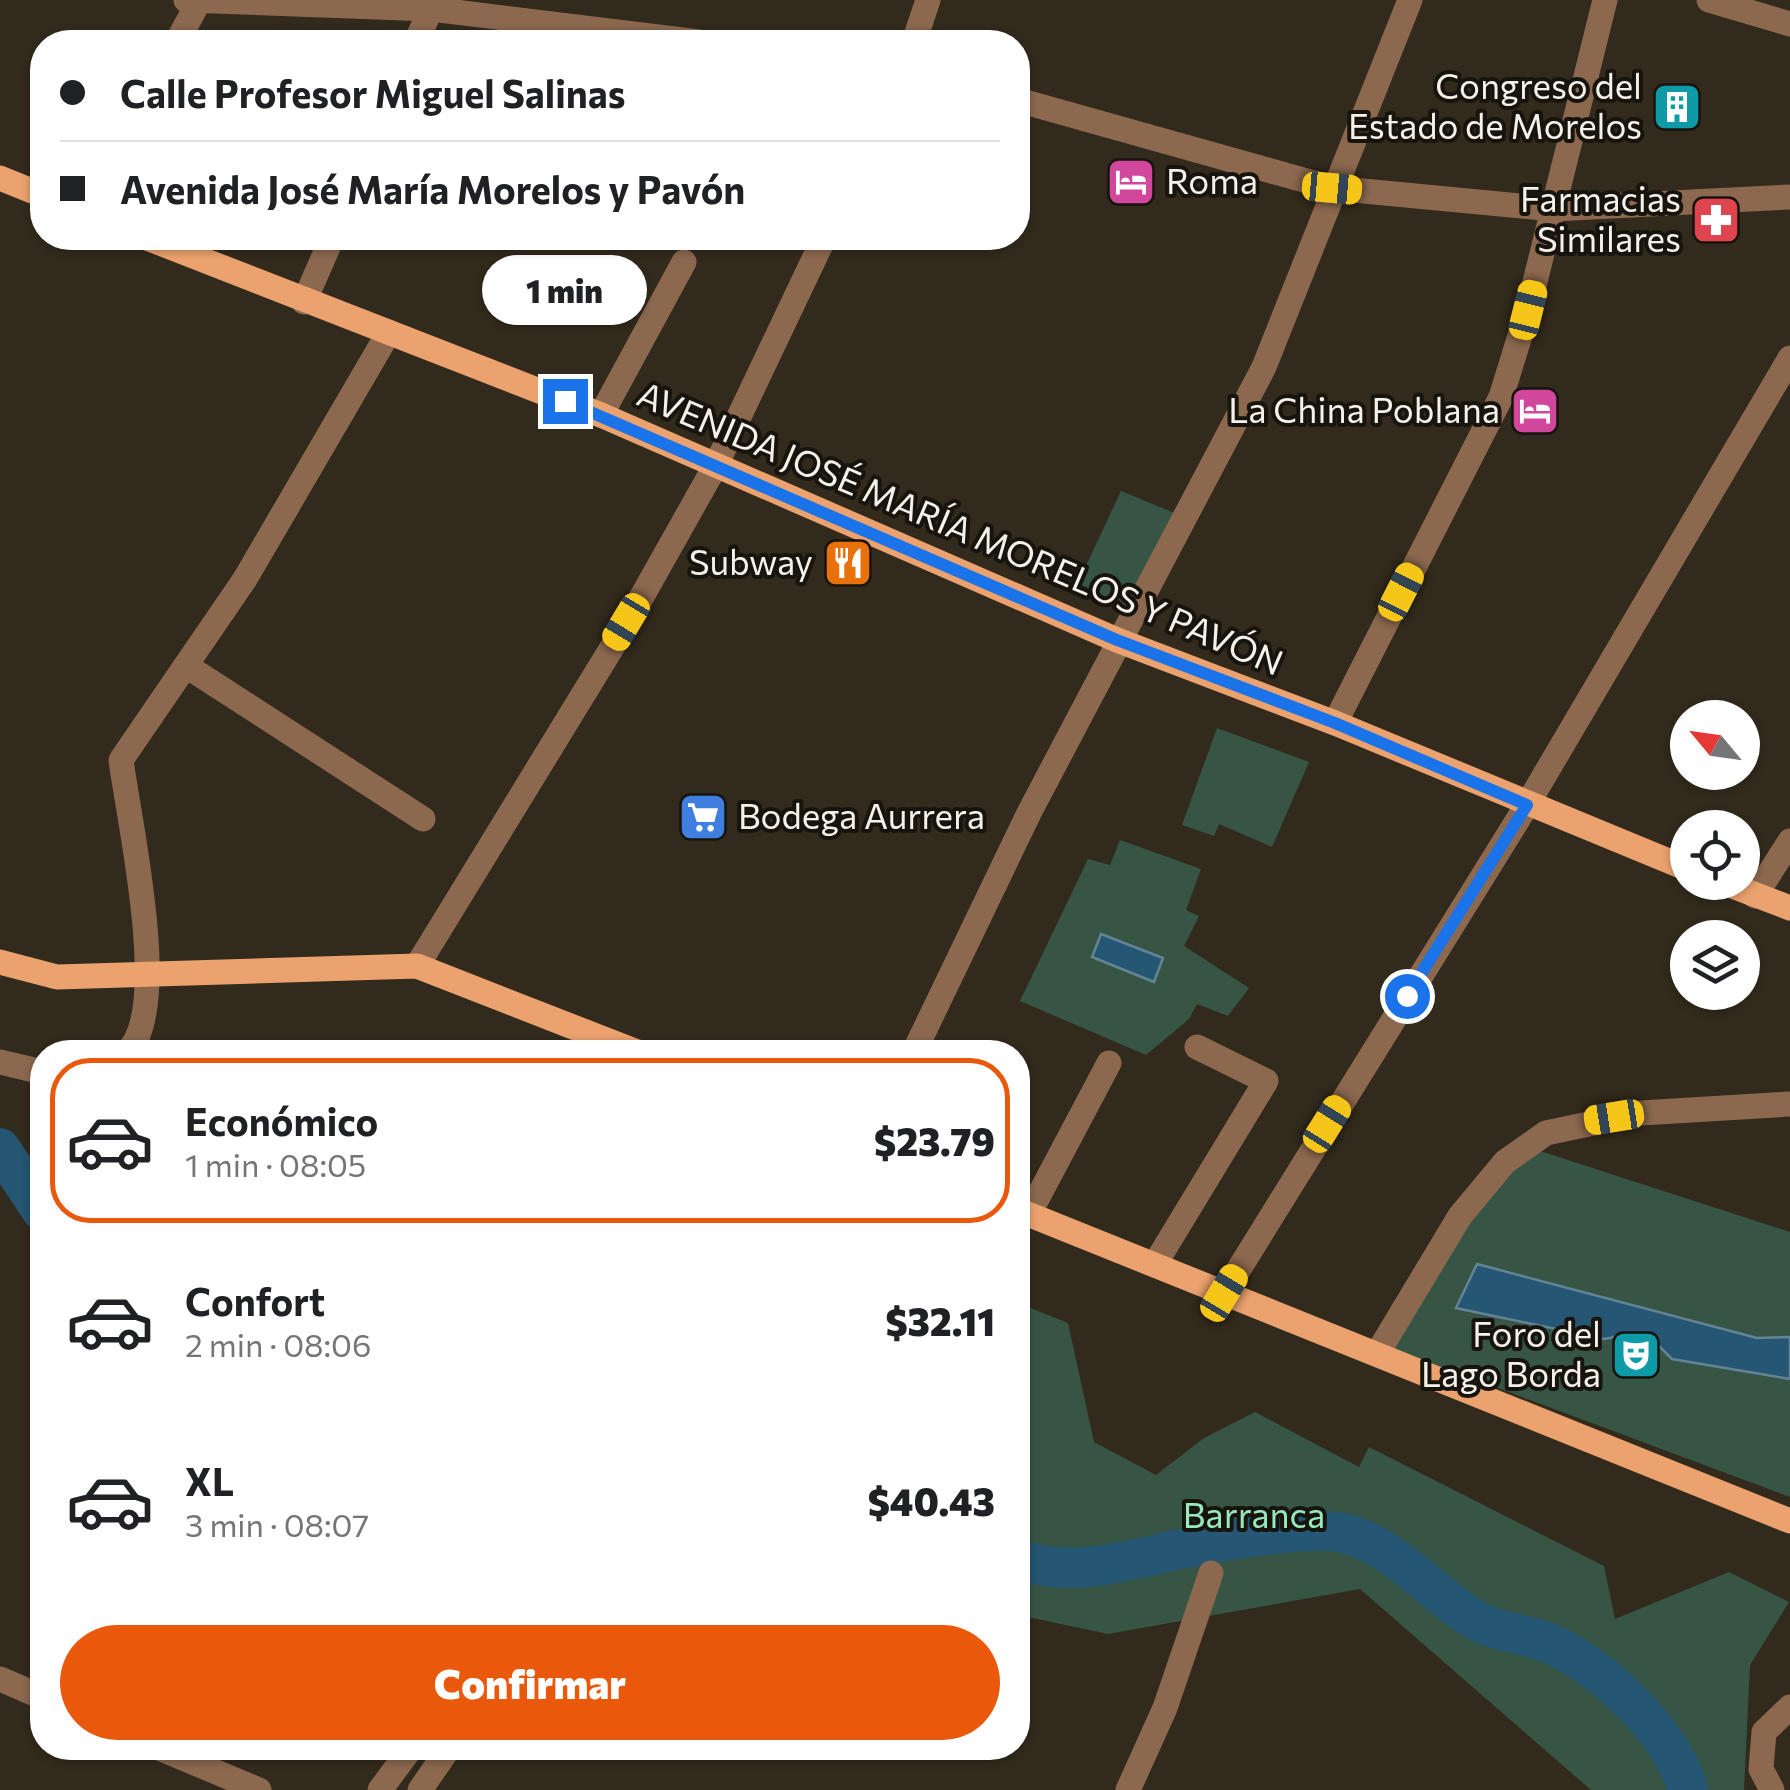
<!DOCTYPE html>
<html lang="es">
<meta charset="utf-8">
<style>
:root{--surface:#fff;--page:#f6f6f6;--text:#202124;--muted:#757577;--line:#e0e0e0;--accent:#ea580c}
body{margin:0;font-family:Commissioner,sans-serif;background:var(--page);color:var(--text);height:100vh;display:flex;flex-direction:column;font-size:38px;white-space:nowrap}
*{box-sizing:border-box;margin:0}
p{font-size:32px;color:var(--muted)}
.icon{flex:none;width:55px;height:55px;fill:none;stroke:currentColor;stroke-width:2;stroke-linecap:round;stroke-linejoin:round}
.map{position:relative;flex:1;overflow:hidden}
.drawer{position:absolute;left:30px;top:1040px;width:1000px;height:720px;display:flex;flex-direction:column;background:var(--surface);border-radius:40px;box-shadow:0 2px 8px #0004}
.drawer>*{flex:none}
.banner{position:absolute;left:30px;top:30px;width:1000px;height:220px;border-radius:40px;box-shadow:0 2px 8px #0004;display:grid;align-content:center;height:220px;padding:0 30px;background:var(--surface)}
.needle{width:65px;rotate:299deg}
.buttons{position:absolute;left:1670px;top:700px;display:grid;gap:20px}
.buttons a{display:grid;place-items:center;width:90px;height:90px;border-radius:50%;background:var(--surface);box-shadow:0 2px 8px #0004;font-size:50px}
.end{position:absolute;width:45px;height:45px;margin:-22px;border:12px solid #1a73e8;background:#fff;box-shadow:0 0 0 5px #fff}
.from{border-radius:50%}
.bubble{position:absolute;height:70px;border-radius:35px;background:var(--surface);box-shadow:0 2px 8px #0004;font-size:32px;font-weight:800;line-height:70px;text-align:center}
.car{position:absolute;width:30px;height:60px;margin:-30px -15px;border-radius:12px;box-shadow:0 0 8px 2px #0007;background:linear-gradient(#f5c518 24%,#345 0 40%,#f5c518 0 76%,#345 0 86%,#f5c518 0)}
.banner b{display:flex;align-items:center;gap:35px;height:95px;font-size:38px}
.banner b+b{border-top:2px solid var(--line)}
.banner i{width:25px;height:25px;background:var(--text)}
ul{padding:18px 0 0;list-style:none}
li{display:flex;align-items:center;gap:30px;height:165px;margin:0 20px 15px;padding:0 10px;border:5px solid transparent;border-radius:40px}
li div{flex:1}
li b{display:block;font-size:38px}
li em{font-style:normal;font-weight:800}
li.on{border-color:var(--accent)}
li>.icon{width:90px;height:90px;stroke-width:1.5}
.action{display:flex;gap:20px;margin-top:auto;padding:20px 30px}
.action a{flex:1;height:115px;border-radius:60px;background:var(--accent);color:#fff;font-size:40px;font-weight:800;line-height:115px;text-align:center}
.map>svg:first-child{display:block}
.green{fill:#375544}
.water{fill:#255673;stroke:#648496;stroke-width:2.5}
.lines{fill:none;stroke-linecap:round;stroke-linejoin:round}
.river{stroke:#255673;stroke-width:40}
.minor{stroke:#8c684f;stroke-width:25}
.major{stroke:#eca26e;stroke-width:25}
.route{stroke:#1a73e8;stroke-width:12}
.labels{text-anchor:middle;stroke-width:8;stroke-linejoin:round;paint-order:stroke}
.poi-label{font-size:35px;fill:#f6f1e8;stroke:#17140d;text-anchor:end}
.street-label{font-size:35px;fill:#f6f1e8;stroke:#17140d}
.park-label{font-size:35px;fill:#97e8bc;stroke:#17140d}
</style>
<div class="map">
<svg width="1790" height="1790" viewBox="0 0 1790 1790">
<rect width="100%" height="100%" fill="#322a1c"/>
<g class="green">
<polygon points="1121,491 1177,514 1133,610 1078,583"/>
<polygon points="1217,728 1309,762 1272,847 1219,824 1214,836 1182,825"/>
<polygon points="1120,840 1201,869 1186,910 1199,916 1184,946 1249,988 1228,1016 1197,1004 1189,1019 1146,1055 1020,1001 1088,859 1110,865"/>
<polygon points="1534,1149 1790,1232 1790,1497 1385,1346 1450,1237"/>
<polygon points="1018,1293 1023,1305 1068,1323 1094,1442 1156,1475 1204,1438 1255,1412 1359,1467 1369,1447 1604,1566 1615,1619 1729,1572 1789,1602 1750,1665 1744,1790 1591,1790 1360,1589 1108,1634 1023,1616 1018,1627"/>
</g>
<g class="water">
<polygon points="1101,934 1163,958 1154,982 1092,957"/>
<polygon points="1477,1264 1757,1338 1790,1337 1790,1379 1672,1359 1656,1343 1631,1334 1604,1339 1456,1308"/>
</g>
<g class="lines">
<g class="river">
<polyline points="0,1148 42,1211"/>
<path d="M1018,1559C1070,1579 1128,1560 1181,1549C1227,1540 1277,1531 1324,1531C1382,1531 1426,1589 1472,1618C1493,1631 1514,1632 1537,1639C1594,1656 1673,1732 1688,1790"/>
</g>
<g class="minor">
<polyline points="186,0 431,9 699,42"/>
<polyline points="1709,0 1790,24"/>
<polyline points="177,42 199,1"/>
<polyline points="416,42 435,0"/>
<polyline points="914,42 928,0"/>
<polyline points="1018,100 1332,188 1553,209 1790,197"/>
<polyline points="304,302 332,238"/>
<polyline points="601,415 684,262"/>
<polyline points="188,667 423,819"/>
<polyline points="1335,723 1501,397 1528,310 1605,0"/>
<polyline points="1755,896 1790,841"/>
<polyline points="417,966 627,623 717,463 824,238"/>
<path d="M127,1052C172,1010 129,822 121,760L245,579L389,332"/>
<polyline points="914,1052 1029,813 1264,367 1410,0"/>
<polyline points="0,1062 42,1072"/>
<polyline points="1029,1214 1109,1063"/>
<polyline points="1155,1264 1266,1081 1197,1047"/>
<polyline points="1224,1293 1527,805 1790,358"/>
<polyline points="1377,1354 1460,1216 1505,1162 1546,1133 1641,1113 1790,1104"/>
<polyline points="0,1679 42,1697"/>
<polyline points="159,1748 259,1790"/>
<polyline points="380,1790 411,1748"/>
<polyline points="420,1790 449,1748"/>
<polyline points="1128,1790 1165,1708 1211,1573"/>
<polyline points="1772,1790 1761,1769 1764,1732 1790,1707"/>
</g>
<g class="major">
<polyline points="0,178 42,195"/>
<polyline points="147,238 601,415 1117,640 1335,723 1688,869"/>
<polyline points="1722,882 1790,908"/>
<polyline points="0,962 57,977 417,966 637,1052"/>
<polyline points="1018,1210 1790,1521"/>
</g>
</g>
<g class="lines">
<polyline class="route" points="565,401 1117,640 1335,723 1527,805 1407,996"/>
</g>
<defs>
<g id="building-square" transform="scale(2.5)"><rect x="-9" y="-9" width="18" height="18" rx="4" fill="#0f9aa8" stroke="#17140d"/><path d="M-4-6H4V6H1V3H-1V6H-4ZM-2.5-4.3h1.7v1.8h-1.7ZM.8-4.3h1.7v1.8H.8ZM-2.5-1h1.7V.8h-1.7ZM.8-1h1.7V.8H.8Z" fill="#fff"/></g>
<g id="hotel-square" transform="scale(2.5)"><rect x="-9" y="-9" width="18" height="18" rx="4" fill="#d1479c" stroke="#17140d"/><path d="M-6-4.5h1.5V1H6V5H4.5V3h-9V5H-6ZM-4 0a1.8 1.8 0 1 1 3.6 0ZM.5 0V-2.5h3Q6-2.5 6 0Z" fill="#fff"/></g>
<g id="pharmacy-square" transform="scale(2.5)"><rect x="-9" y="-9" width="18" height="18" rx="4" fill="#e0444e" stroke="#17140d"/><path d="M-2-6h4v4h4v4h-4v4h-4v-4h-4v-4h4Z" fill="#fff"/></g>
<g id="restaurant-square" transform="scale(2.5)"><rect x="-9" y="-9" width="18" height="18" rx="4" fill="#e8710a" stroke="#17140d"/><path d="M-5-6h1v4h1v-4h1v4h1v-4h1v5L-1.5 .5V6h-2V.5L-5-1ZM5-6V6H3V1.5H1.5Q1.5-4 5-6Z" fill="#fff"/></g>
<g id="supermarket-square" transform="scale(2.5)"><rect x="-9" y="-9" width="18" height="18" rx="4" fill="#3f7fe0" stroke="#17140d"/><path d="M-6-5.5h2.5l.6 2H6L4.5 2H-2.5L-4.4-4H-6ZM-1.5 3.2a1.3 1.3 0 1 0 .1 0ZM3 3.2a1.3 1.3 0 1 0 .1 0Z" fill="#fff"/></g>
<g id="theatre-square" transform="scale(2.5)"><rect x="-9" y="-9" width="18" height="18" rx="4" fill="#0f9aa8" stroke="#17140d"/><path d="M-5-5.5Q0-4 5-5.5V0Q5 5 0 6Q-5 5-5 0ZM-3.3-2.5H-1v1.5H-3.3ZM1-2.5H3.3v1.5H1ZM-2.8 1Q0 5.5 2.8 1Z" fill="#fff"/></g>
</defs>
<g fill-rule="evenodd">
<use href="#building-square" x="1677" y="107"/>
<use href="#hotel-square" x="1131" y="182"/>
<use href="#pharmacy-square" x="1716" y="220"/>
<use href="#hotel-square" x="1535" y="411"/>
<use href="#restaurant-square" x="848" y="563"/>
<use href="#supermarket-square" x="703" y="817"/>
<use href="#theatre-square" x="1636" y="1355"/>
</g>
<g class="labels">
<g class="poi-label">
<text x="1642" y="99">Congreso del<tspan x="1642" dy="40">Estado de Morelos</tspan></text>
<text x="1166" y="194" text-anchor="start">Roma</text>
<text x="1681" y="212">Farmacias<tspan x="1681" dy="40">Similares</tspan></text>
<text x="1500" y="423">La China Poblana</text>
<text x="813" y="575">Subway</text>
<text x="738" y="829" text-anchor="start">Bodega Aurrera</text>
<text x="1601" y="1347">Foro del<tspan x="1601" dy="40">Lago Borda</tspan></text>
</g>
<g class="street-label">
<text transform="translate(960 529) rotate(23)" y="12">AVENIDA JOSÉ MARÍA MORELOS Y PAVÓN</text>
</g>
<g class="park-label">
<text x="1254" y="1528">Barranca</text>
</g>
</g>
</svg>
<div class="buttons">
<a><svg class="needle" viewBox="-14 -14 28 28"><path d="M0-13l5 13h-10z" fill="#e53935"/><path d="M0 13l5-13h-10z" fill="#757577"/></svg></a>
<a><svg class="icon" aria-label="locate" viewBox="0 0 24 24"><circle cx="12" cy="12" r="6"/><path d="M12 2v4M12 18v4M2 12h4M18 12h4"/></svg></a>
<a><svg class="icon" aria-label="layers" viewBox="0 0 24 24"><path d="M12 4l9 5-9 5-9-5zM3 14l9 5 9-5"/></svg></a>
</div>
<i class="end from" style="left:1407px;top:996px"></i>
<i class="end" style="left:565px;top:401px"></i>
<div class="bubble" style="left:482px;top:255px;width:165px">1 min</div>
<i class="car" style="left:1332px;top:188px;rotate:95deg"></i>
<i class="car" style="left:1528px;top:310px;rotate:14deg"></i>
<i class="car" style="left:1401px;top:592px;rotate:27deg"></i>
<i class="car" style="left:626px;top:622px;rotate:211deg"></i>
<i class="car" style="left:1614px;top:1117px;rotate:261deg"></i>
<i class="car" style="left:1327px;top:1124px;rotate:32deg"></i>
<i class="car" style="left:1224px;top:1293px;rotate:31deg"></i>
<div class="banner">
<b><i class="from"></i>Calle Profesor Miguel Salinas</b>
<b><i></i>Avenida José María Morelos y Pavón</b>
</div>
<section class="drawer">
<ul>
<li class="on"><svg class="icon" aria-label="car" viewBox="0 0 24 24"><path d="M5 17H2v-5l4-1 3-4h7l3 4 3 1v5h-3M9 17h6M6 11h13"/><circle cx="7" cy="17" r="2"/><circle cx="17" cy="17" r="2"/></svg><div><b>Económico</b><p>1 min · 08:05</p></div><em>$23.79</em></li>
<li><svg class="icon" aria-label="car" viewBox="0 0 24 24"><path d="M5 17H2v-5l4-1 3-4h7l3 4 3 1v5h-3M9 17h6M6 11h13"/><circle cx="7" cy="17" r="2"/><circle cx="17" cy="17" r="2"/></svg><div><b>Confort</b><p>2 min · 08:06</p></div><em>$32.11</em></li>
<li><svg class="icon" aria-label="car" viewBox="0 0 24 24"><path d="M5 17H2v-5l4-1 3-4h7l3 4 3 1v5h-3M9 17h6M6 11h13"/><circle cx="7" cy="17" r="2"/><circle cx="17" cy="17" r="2"/></svg><div><b>XL</b><p>3 min · 08:07</p></div><em>$40.43</em></li>
</ul>
<div class="action"><a>Confirmar</a></div>
</section>
</div>
